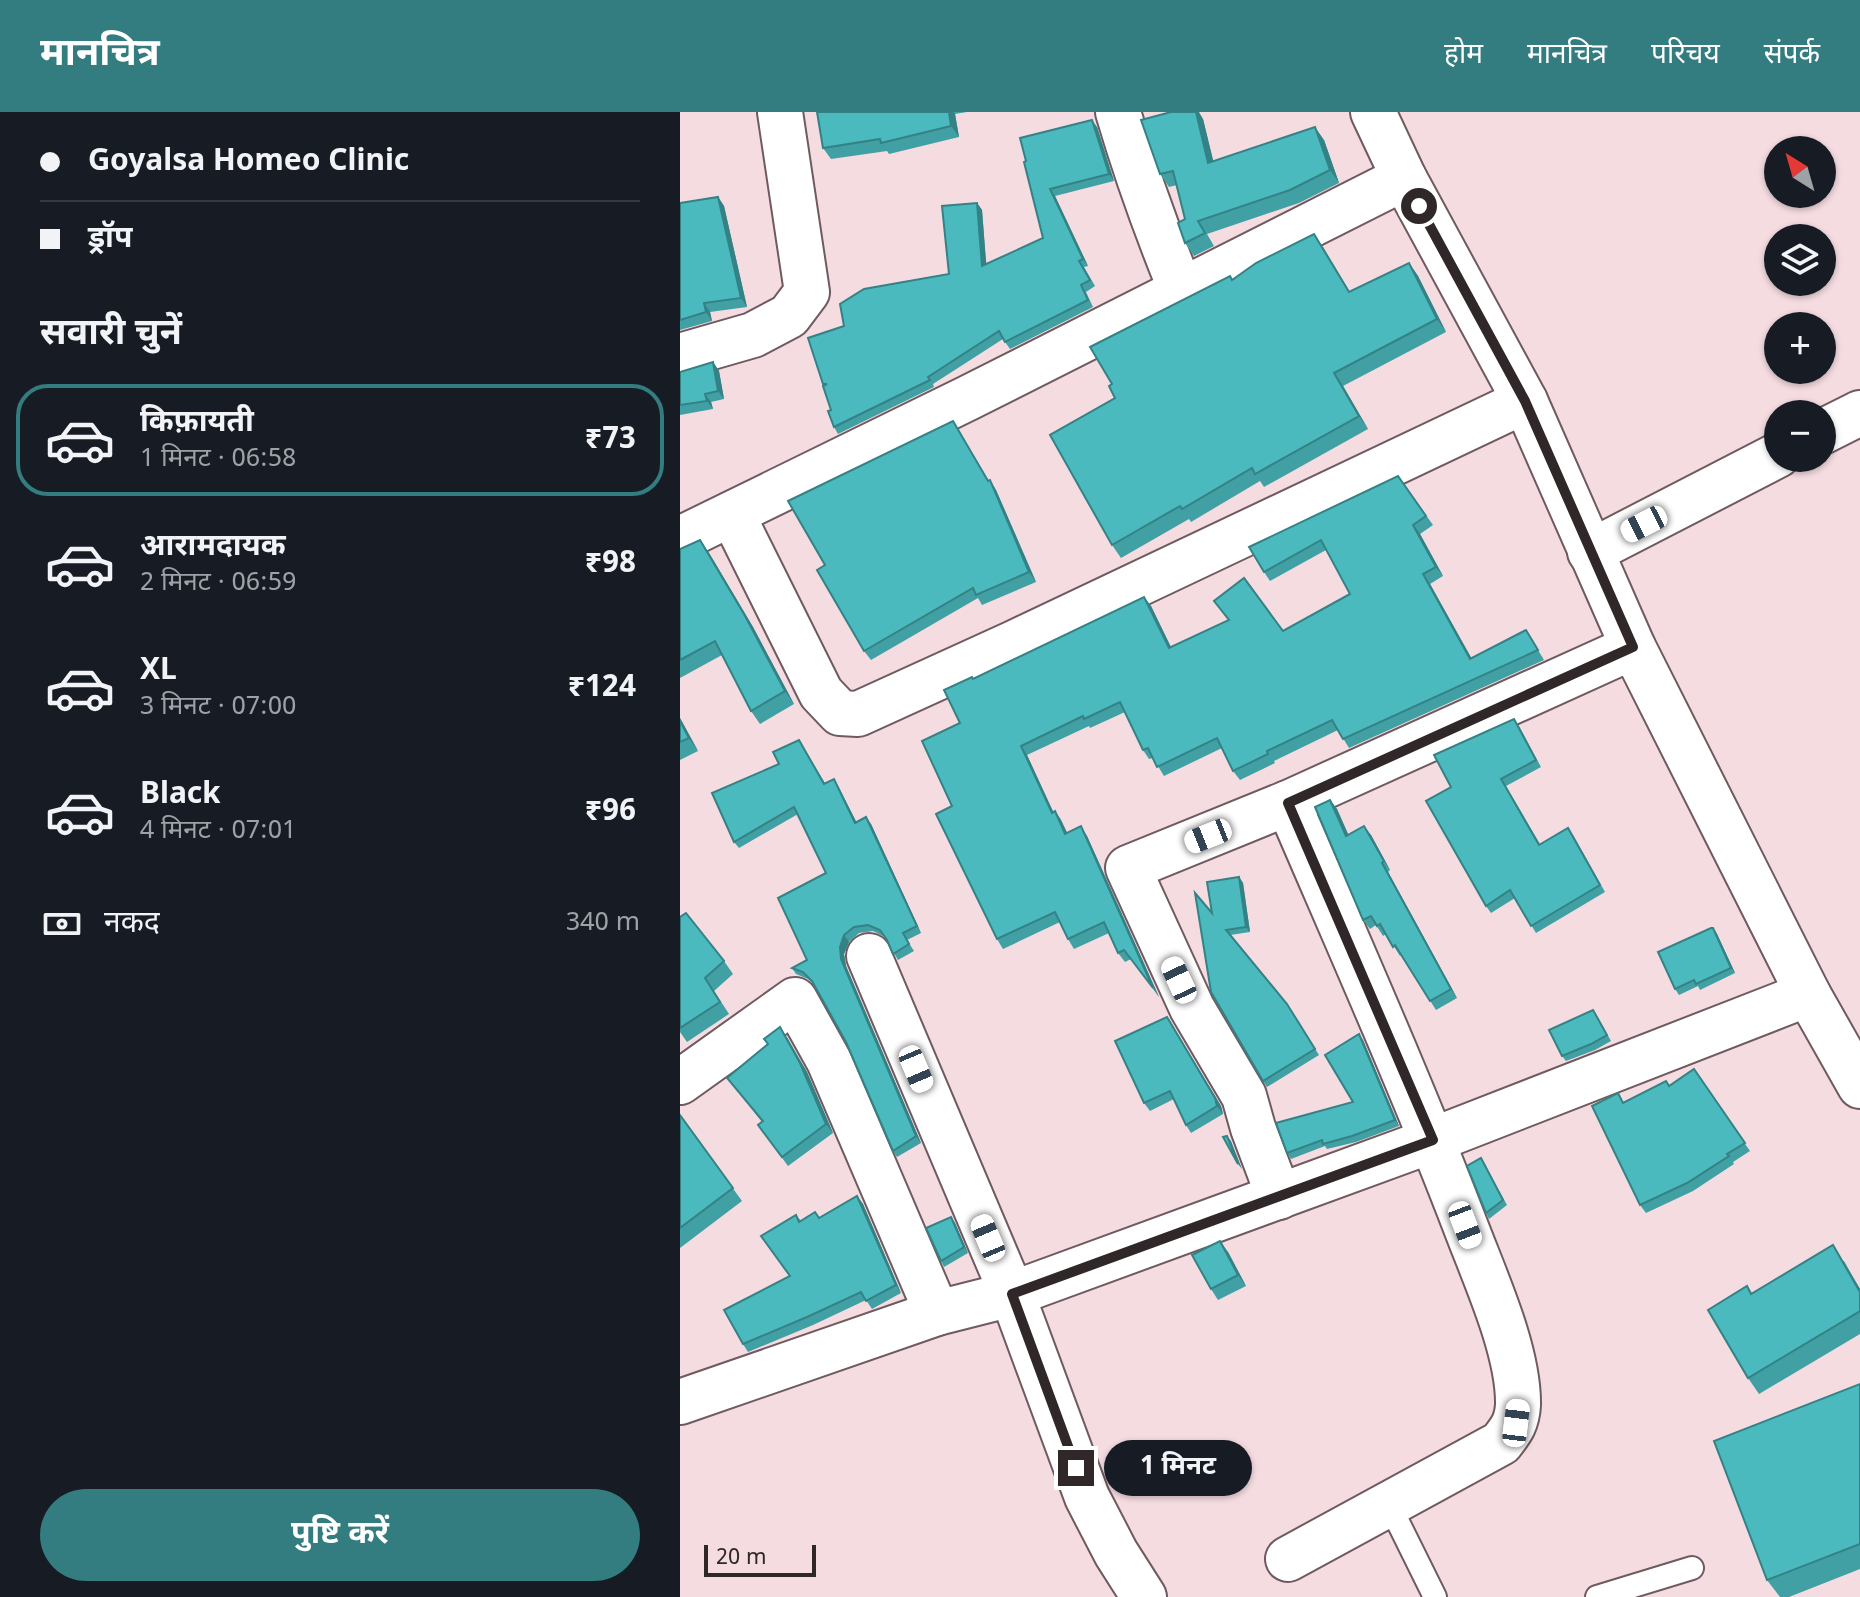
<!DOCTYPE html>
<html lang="hi">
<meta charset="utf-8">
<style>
:root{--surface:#171b24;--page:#20242c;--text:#f1f3f6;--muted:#9ea1a6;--line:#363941;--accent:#337c7f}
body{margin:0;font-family:Georgia,"Noto Sans Devanagari",serif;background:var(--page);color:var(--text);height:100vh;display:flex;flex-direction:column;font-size:30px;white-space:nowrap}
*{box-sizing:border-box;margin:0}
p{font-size:26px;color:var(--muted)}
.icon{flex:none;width:44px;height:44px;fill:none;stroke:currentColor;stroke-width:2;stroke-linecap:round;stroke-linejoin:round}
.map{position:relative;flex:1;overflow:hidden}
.side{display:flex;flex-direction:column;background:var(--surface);width:680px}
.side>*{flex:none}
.hud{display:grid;align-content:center;height:176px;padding:0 40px;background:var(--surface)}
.needle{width:52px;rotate:323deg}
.fabs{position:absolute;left:1084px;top:24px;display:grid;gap:16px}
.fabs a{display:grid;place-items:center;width:72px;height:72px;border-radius:50%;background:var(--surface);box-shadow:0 2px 6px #0004;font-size:40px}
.scale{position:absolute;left:24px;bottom:20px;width:112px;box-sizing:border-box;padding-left:8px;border:4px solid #302729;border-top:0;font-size:22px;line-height:28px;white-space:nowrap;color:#302729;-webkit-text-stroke:6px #f5dce1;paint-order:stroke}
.end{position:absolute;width:36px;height:36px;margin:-18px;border:10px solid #302729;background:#fff;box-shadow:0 0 0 4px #fff}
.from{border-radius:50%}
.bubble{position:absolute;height:56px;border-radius:28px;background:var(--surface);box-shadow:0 2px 6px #0004;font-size:26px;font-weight:700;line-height:56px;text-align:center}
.car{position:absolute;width:24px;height:48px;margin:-24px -12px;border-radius:10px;box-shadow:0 0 6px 2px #0007;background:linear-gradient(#fff 24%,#345 0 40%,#fff 0 76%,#345 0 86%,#fff 0)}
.hud b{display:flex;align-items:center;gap:28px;height:76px;font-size:30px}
.hud b+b{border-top:2px solid var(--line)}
.hud i{width:20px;height:20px;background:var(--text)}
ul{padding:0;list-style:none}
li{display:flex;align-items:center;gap:24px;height:112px;margin:0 16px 12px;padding:0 24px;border:4px solid transparent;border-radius:32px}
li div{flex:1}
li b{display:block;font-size:30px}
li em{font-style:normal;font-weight:700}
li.selected{border-color:var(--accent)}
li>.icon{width:72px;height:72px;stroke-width:1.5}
h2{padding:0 40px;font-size:36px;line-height:96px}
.pay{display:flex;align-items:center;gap:20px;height:88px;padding:0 40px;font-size:30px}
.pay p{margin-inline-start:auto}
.action{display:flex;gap:16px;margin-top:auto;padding:16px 40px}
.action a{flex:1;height:92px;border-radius:48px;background:var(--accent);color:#fff;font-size:32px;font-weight:700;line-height:92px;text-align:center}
header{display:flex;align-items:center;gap:48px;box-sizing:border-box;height:112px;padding:0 40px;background:var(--accent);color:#fff}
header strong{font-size:38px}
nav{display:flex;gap:44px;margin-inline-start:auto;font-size:28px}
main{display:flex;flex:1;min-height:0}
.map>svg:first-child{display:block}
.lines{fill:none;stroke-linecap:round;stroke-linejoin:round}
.lane-casing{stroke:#6f5a5f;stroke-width:26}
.street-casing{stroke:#6f5a5f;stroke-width:48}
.secondary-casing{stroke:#6f5a5f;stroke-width:48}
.lane{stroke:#fff;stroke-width:22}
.street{stroke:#fff;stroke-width:44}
.secondary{stroke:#fff;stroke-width:44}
.wall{fill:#40a0a3}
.shaded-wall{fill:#348285}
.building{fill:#4bbabe;stroke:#348285;stroke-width:2}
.route{stroke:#302729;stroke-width:10}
</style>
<header>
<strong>मानचित्र</strong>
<nav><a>होम</a><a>मानचित्र</a><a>परिचय</a><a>संपर्क</a></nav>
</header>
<main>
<section class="side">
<div class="hud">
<b><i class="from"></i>Goyalsa Homeo Clinic</b>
<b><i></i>ड्रॉप</b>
</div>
<h2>सवारी चुनें</h2>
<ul>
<li class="selected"><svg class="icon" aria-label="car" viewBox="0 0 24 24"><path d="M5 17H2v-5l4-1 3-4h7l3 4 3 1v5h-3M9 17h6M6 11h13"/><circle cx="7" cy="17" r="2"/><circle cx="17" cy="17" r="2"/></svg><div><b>किफ़ायती</b><p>1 मिनट · 06:58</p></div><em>₹73</em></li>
<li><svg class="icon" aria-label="car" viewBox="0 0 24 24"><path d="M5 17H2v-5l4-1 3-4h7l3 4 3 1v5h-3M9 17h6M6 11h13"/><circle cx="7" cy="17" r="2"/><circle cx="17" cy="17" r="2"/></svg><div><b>आरामदायक</b><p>2 मिनट · 06:59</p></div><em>₹98</em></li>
<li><svg class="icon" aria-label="car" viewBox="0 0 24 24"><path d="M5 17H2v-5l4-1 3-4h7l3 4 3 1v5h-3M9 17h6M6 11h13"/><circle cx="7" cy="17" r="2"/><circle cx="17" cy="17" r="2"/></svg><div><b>XL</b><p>3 मिनट · 07:00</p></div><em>₹124</em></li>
<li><svg class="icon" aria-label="car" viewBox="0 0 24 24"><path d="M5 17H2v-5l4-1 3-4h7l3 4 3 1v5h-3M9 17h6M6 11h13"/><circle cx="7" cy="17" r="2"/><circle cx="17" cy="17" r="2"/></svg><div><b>Black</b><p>4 मिनट · 07:01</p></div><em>₹96</em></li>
</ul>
<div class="pay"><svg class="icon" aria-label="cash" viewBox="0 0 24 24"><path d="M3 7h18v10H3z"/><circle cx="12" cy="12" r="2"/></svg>नकद<p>340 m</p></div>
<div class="action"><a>पुष्टि करें</a></div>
</section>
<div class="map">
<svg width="1180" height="1485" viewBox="0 0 1180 1485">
<rect width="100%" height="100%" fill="#f5dce1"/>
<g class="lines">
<g class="lane-casing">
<g id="lane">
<polyline points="709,1392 755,1485"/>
<polyline points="917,1485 1012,1456"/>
</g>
</g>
<g class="street-casing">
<g id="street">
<path d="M438,0C456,61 477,119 501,178"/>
<polyline points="0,244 73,223 109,204 127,180 100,0"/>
<polyline points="1142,320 1180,301"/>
<polyline points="52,402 141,581 160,601 178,602 334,531 845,289"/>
<polyline points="0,427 288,286 724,66"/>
<polyline points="910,440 1098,343"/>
<polyline points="189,844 332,1182 407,1385 436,1441 464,1485"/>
<polyline points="0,970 115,888 149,949 257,1201"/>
<polyline points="599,1085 573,1016 564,984 512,896 448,756 608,691 953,535"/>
<polyline points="0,1290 257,1201 332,1182 753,1028 1128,882"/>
<path d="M608,1447L821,1331C831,1318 837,1311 838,1293C839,1240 806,1168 787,1118C732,974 669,833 608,691"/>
</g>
</g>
<g class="secondary-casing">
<polyline id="secondary" points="693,0 724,66 845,289 953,535 1128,882 1180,974"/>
</g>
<use href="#lane" class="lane"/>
<use href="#street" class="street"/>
<use href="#secondary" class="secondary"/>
</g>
<g class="wall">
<polygon points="137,0 287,0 275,2 279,25 209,42 207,39 151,47 143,36"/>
<polygon points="523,7 533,49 644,28 659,71 619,91 527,122 534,134 514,144 505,131 505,107 497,73 489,75 480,62"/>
<polygon points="417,15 434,69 375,84 408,154 404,155 415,174 406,180 413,195 330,237 323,227 253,272 254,275 158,322 154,315 151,298 143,272 164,214 269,162 297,91 302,98 306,152 363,126 344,50"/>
<polygon points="38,85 44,94 67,195 30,200 32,209 0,218 0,91"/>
<polygon points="643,135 670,180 729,151 738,164 766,220 663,274 688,317 584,375 580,369 511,410 509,407 441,446 432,433 435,286 552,168"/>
<polygon points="33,250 39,259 44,287 31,290 33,297 0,303 0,260"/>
<polygon points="273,309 309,369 310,368 316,378 356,470 302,493 298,486 191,548 184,539 145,453"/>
<polygon points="718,364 753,413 740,422 763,464 750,472 791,546 846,518 864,548 669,636 658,618 594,649 595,651 560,668 553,659 542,636 484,664 473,646 469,647 463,638 445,600 410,616 409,614 347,643 373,700 375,699 381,708 387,721 407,724 479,885 451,847 445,850 438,841 429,821 394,837 388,827 380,810 323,837 317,827 272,694 280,611 293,567 464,485 471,494 491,535 603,519 670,482 646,438 590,469 584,460"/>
<polygon points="0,437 29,441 73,515 114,592 80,612 71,599 42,543 0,566"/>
<polygon points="0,606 18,639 0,648"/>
<polygon points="839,614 861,655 826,674 860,732 893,723 925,780 856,821 835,786 811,801 806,794 771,675"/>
<polygon points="119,628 145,671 154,667 158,674 176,710 191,712 241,821 227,828 234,839 218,848 205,825 193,819 179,821 169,830 164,842 166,854 241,1031 217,1045 213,1039 166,930 135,874 128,867 116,862 112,856 127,848 146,761 118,702 59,736 54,730 99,652"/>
<polygon points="650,688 657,697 668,723 691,723 710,758 708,760 777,886 756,898 721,843 720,844 706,822 703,824 696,813 690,817 683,808"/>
<polygon points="559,765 563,771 570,820 550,823 607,892 639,943 587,975 583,969 532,801"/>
<polygon points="0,805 44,849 53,862 34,879 49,902 7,930 0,920"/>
<polygon points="1033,816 1037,822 1055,861 1020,878 1018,874 999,883 995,877"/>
<polygon points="917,904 931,929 915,938 886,949 882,944"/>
<polygon points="487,905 541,994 543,1002 511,1021 506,1013 494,987 470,999 464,991"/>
<polygon points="107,925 127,960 153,1021 108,1054 78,1013 82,1010 47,966"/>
<polygon points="683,928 719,1014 676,1030 647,1037 645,1034 611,1047 607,1041 673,990"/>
<polygon points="1014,957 1070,1039 1053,1050 1054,1052 1013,1079 966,1101 960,1093 944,990 986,969 989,974"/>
<polygon points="0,1003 62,1089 0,1136"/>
<polygon points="801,1046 827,1093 809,1107 806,1101"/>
<polygon points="177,1084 183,1092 221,1181 192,1197 186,1188 133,1213 68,1240 63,1232 110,1164 116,1103 121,1109 139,1106"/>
<polygon points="271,1105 275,1111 288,1141 264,1155 261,1149"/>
<polygon points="548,1140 566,1174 538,1188 531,1177"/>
<polygon points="1164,1149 1180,1177 1180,1222 1079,1282 1068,1266 1067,1174 1072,1181"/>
<polygon points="1180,1272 1180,1457 1109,1485 1100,1485 1087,1468"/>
</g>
<g class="shaded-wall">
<polygon points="269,0 274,0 275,2 279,25 271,14"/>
<polygon points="516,0 519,0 523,7 537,64 528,51"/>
<polygon points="412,8 417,15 434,69 429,62"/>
<polygon points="635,15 644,28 659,71 650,58"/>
<polygon points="370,77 375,84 408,154 403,147"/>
<polygon points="38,85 44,94 67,195 61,186"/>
<polygon points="297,91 302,98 307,161 302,154"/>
<polygon points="729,151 738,164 766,220 757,207"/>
<polygon points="24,191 30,200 32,209 26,200"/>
<polygon points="33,250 39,259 44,287 38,279"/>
<polygon points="654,261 663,274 688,317 679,304"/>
<polygon points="25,282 31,290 33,297 27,289"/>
<polygon points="273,309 313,377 310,368 316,378 356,470 349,460 308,369"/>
<polygon points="733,413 740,422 763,464 756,455"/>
<polygon points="20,428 29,441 73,515 114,592 105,579"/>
<polygon points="743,462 750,472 797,556 790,547"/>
<polygon points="464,485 471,494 496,546 489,536"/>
<polygon points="0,606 18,639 9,626 0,609"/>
<polygon points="341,634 347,643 378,710 372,701"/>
<polygon points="154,667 158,674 180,717 175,711"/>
<polygon points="650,688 657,697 673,733 666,724"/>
<polygon points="375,699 381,708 392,731 385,722"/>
<polygon points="186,705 191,712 241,821 237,814"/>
<polygon points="401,714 407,724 479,885 473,876"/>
<polygon points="684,714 691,723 710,758 704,749"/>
<polygon points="702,751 708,760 777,886 771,877"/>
<polygon points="559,765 563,771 570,820 566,815"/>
<polygon points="1033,816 1037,822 1055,861 1051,856"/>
<polygon points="164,823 169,830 164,842 166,854 241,1031 236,1024 161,847 160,835"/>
<polygon points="487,905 541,994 543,1002 537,994"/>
<polygon points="100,915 127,960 153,1021 146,1012"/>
<polygon points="679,922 683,928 719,1014 715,1008"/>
<polygon points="547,1024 551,1029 562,1057 558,1052"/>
<polygon points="177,1084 183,1092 221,1181 216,1173"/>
<polygon points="271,1105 275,1111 288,1141 284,1135"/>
<polygon points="540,1129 548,1140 566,1174 558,1163"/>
<polygon points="1153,1133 1180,1177 1180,1180"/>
</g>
<g class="building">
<polygon points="137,0 269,0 271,14 201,31 200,27 143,36"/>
<polygon points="491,0 516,0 528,51 635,15 650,58 610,78 518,109 525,121 505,131 498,111 505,107 493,59 480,62 461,8"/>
<polygon points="412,8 429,62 370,77 403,147 399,149 410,168 401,173 408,188 325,230 319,219 248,265 250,268 154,315 148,299 151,298 143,274 147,272 143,272 128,226 164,214 160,192 184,177 269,162 262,94 297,91 302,154 363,126 344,50 346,49 340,26"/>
<polygon points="38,85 61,186 24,191 26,200 0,208 0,91"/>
<polygon points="634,122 669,180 729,151 757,207 654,261 679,304 575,362 572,356 502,397 500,394 432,433 370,323 435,286 429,274 432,272 410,235 550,164 552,168 576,151"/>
<polygon points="33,250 38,279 25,282 27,289 0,293 0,260"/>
<polygon points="273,309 308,369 310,368 349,460 296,483 293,476 184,539 137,458 145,453 108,389"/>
<polygon points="718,364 746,404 733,413 756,455 743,462 790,547 846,518 858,538 663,627 652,608 587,639 588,642 553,659 537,626 477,655 468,636 463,638 440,590 404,607 403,604 341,634 372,701 375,699 385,722 401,714 473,876 444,838 438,841 424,810 388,827 375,800 317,827 256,702 272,694 242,629 280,611 264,578 292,565 293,567 464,485 489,536 549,508 534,489 564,466 603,519 670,482 641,428 584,460 569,435"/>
<polygon points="20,428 64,502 105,579 71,599 35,529 0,548 0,437"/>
<polygon points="834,607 856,648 821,667 859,733 888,716 920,773 851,814 830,778 806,794 746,689 771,675 754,643"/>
<polygon points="0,609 9,626 0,630"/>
<polygon points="119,628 144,672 154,667 175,711 186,705 237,814 223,821 229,832 213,842 207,828 200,818 188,813 174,815 164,823 160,835 161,847 236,1024 213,1039 166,930 132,869 123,860 112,856 127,848 98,786 146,761 114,695 54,730 32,681 99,652 93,640"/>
<polygon points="650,688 666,724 684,714 704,749 702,751 771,877 750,889 715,833 713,835 700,812 697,814 691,804 683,808 635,695"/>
<polygon points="559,765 566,815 546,818 607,892 635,937 583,969 531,880 515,781 532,801 527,770"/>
<polygon points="6,801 44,849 25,866 40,890 0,916 0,805"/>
<polygon points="1031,816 1033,816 1051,856 1016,872 1014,868 995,877 978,840"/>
<polygon points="913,898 927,923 911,932 882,944 869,918"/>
<polygon points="487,905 535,986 537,994 506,1013 490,979 464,991 435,929"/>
<polygon points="100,915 120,951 146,1012 102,1045 78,1013 83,1009 47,966 88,932 84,927"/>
<polygon points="679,922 715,1008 672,1024 643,1032 642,1028 607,1041 596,1011 673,990 645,943"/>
<polygon points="1014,957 1065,1031 1047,1042 1049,1044 1007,1071 960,1093 912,994 938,981 943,991 986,969 989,974"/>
<polygon points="0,1003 53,1076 0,1116"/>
<polygon points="547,1024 558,1052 543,1025"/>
<polygon points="801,1046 823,1088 806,1101 787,1054"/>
<polygon points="177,1084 216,1173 186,1189 181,1180 127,1205 63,1232 44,1198 110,1164 81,1124 116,1103 119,1110 135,1100 139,1106"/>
<polygon points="271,1105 284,1135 261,1149 246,1116"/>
<polygon points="540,1129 558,1163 531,1177 512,1143"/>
<polygon points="1153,1133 1180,1180 1180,1199 1068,1266 1028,1198 1067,1174 1071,1182"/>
<polygon points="1180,1272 1180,1432 1087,1468 1034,1329"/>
</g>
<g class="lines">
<polyline class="route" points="396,1356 332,1182 753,1028 608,691 953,535 845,289 739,94"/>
</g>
</svg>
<div class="fabs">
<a><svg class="needle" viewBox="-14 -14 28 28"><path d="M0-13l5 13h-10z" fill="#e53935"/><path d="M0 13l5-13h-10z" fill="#9ea1a6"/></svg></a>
<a><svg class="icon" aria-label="layers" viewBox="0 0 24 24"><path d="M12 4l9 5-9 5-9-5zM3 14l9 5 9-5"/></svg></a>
<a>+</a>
<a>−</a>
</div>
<div class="scale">20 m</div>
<i class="end from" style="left:739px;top:94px"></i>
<i class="end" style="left:396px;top:1356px"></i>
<div class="bubble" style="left:424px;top:1328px;width:148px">1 मिनट</div>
<i class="car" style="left:964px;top:412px;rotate:243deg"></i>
<i class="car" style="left:528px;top:724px;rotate:248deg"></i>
<i class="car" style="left:499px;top:868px;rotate:335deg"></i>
<i class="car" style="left:236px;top:957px;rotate:157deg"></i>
<i class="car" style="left:785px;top:1113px;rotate:159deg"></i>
<i class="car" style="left:308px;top:1126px;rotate:337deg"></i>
<i class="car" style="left:836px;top:1311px;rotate:7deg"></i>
</div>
</main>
